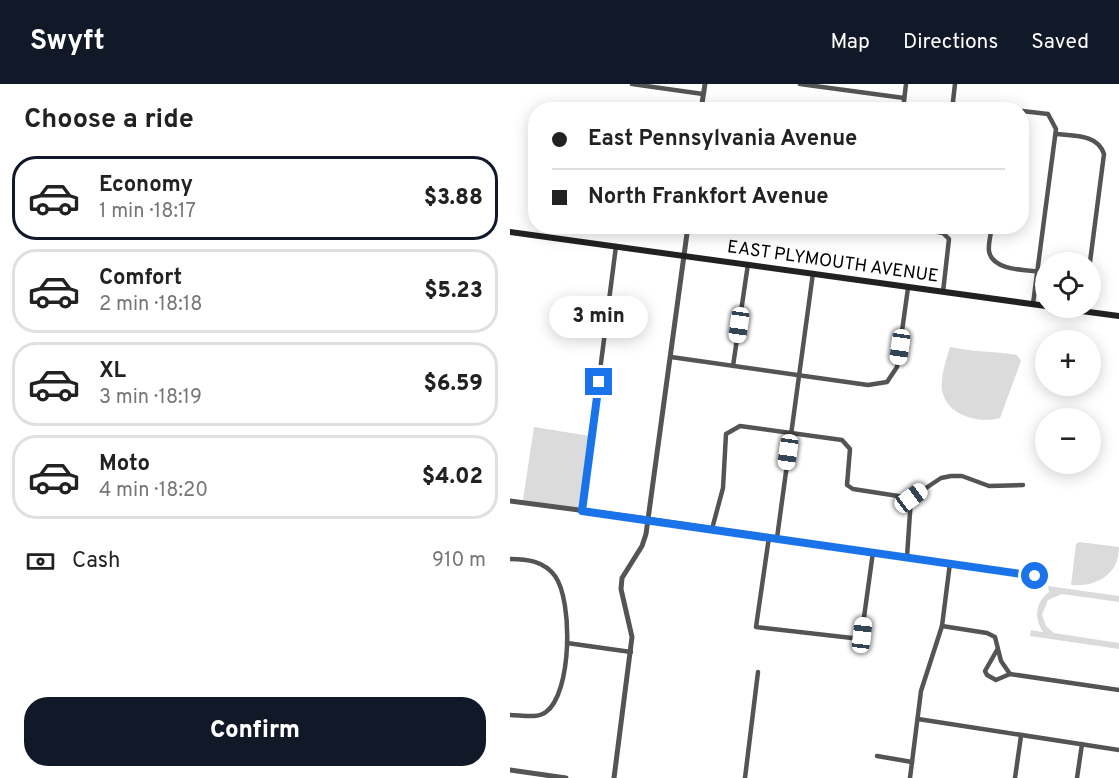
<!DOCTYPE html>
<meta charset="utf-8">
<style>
:root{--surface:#fff;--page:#f6f6f6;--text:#222;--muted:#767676;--line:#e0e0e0;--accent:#111827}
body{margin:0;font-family:Overpass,sans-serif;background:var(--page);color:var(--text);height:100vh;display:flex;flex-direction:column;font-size:22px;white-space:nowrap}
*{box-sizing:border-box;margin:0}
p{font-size:20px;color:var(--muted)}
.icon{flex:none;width:33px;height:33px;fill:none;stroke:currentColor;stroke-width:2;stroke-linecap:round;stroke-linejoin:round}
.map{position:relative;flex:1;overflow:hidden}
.sheet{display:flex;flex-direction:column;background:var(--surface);width:510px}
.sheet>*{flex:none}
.banner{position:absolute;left:18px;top:18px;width:501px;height:132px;border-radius:24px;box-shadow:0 3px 15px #0003;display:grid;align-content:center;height:132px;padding:0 24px;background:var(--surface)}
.buttons{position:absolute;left:525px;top:168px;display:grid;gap:12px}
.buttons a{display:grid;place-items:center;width:66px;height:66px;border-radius:50%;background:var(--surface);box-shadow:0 3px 15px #0003;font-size:30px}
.end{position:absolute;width:27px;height:27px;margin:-14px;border:8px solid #1a73e8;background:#fff;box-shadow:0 0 0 3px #fff}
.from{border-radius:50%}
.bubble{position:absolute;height:42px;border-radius:21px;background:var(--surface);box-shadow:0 3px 15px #0003;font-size:20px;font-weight:800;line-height:42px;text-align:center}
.car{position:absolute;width:18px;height:36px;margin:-18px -9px;border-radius:8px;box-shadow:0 0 4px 2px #0007;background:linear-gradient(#fff 24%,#345 0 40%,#fff 0 76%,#345 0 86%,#fff 0)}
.banner b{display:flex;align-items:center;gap:21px;height:57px;font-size:22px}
.banner b+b{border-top:2px solid var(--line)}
.banner i{width:15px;height:15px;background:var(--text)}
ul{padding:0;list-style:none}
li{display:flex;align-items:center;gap:18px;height:84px;margin:0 12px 9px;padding:0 12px;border:3px solid var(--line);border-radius:24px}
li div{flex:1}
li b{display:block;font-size:22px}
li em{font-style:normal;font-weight:800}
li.on{border-color:var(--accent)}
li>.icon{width:54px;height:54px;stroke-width:1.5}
h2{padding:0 24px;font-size:27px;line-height:72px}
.pay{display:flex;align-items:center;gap:15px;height:66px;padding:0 24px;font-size:22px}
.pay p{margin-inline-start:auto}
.primary-button{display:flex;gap:12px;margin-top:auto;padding:12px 24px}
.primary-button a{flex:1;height:69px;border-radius:24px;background:var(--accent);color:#fff;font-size:24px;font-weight:800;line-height:69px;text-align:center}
header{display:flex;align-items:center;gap:36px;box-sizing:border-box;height:84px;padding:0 30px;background:var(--accent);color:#fff}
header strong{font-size:28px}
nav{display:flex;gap:33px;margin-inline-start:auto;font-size:21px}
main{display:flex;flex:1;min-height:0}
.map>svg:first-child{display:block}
.green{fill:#dbdbdb}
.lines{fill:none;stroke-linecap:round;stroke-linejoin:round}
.minor{stroke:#545454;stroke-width:4.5}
.tertiary{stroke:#545454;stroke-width:5}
.secondary{stroke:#212121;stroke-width:6}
.route{stroke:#1a73e8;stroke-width:8}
.labels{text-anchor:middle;stroke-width:5;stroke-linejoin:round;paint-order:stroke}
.street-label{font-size:18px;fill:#000;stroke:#fff}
</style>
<header>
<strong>Swyft</strong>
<nav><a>Map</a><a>Directions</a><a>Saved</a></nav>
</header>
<main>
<section class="sheet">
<h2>Choose a ride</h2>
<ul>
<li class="on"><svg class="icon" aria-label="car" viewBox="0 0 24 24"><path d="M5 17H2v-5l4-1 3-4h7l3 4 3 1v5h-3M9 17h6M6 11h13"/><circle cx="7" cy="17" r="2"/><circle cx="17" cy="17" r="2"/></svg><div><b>Economy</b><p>1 min · 18:17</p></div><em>$3.88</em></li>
<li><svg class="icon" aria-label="car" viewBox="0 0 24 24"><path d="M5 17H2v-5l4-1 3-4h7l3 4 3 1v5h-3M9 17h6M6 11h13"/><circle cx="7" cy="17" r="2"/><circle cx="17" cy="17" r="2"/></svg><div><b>Comfort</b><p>2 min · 18:18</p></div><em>$5.23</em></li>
<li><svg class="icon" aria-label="car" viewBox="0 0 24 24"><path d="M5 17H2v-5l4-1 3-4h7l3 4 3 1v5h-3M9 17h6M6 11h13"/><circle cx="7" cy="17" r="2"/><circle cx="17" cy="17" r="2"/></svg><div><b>XL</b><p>3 min · 18:19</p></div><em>$6.59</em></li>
<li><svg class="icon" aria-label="car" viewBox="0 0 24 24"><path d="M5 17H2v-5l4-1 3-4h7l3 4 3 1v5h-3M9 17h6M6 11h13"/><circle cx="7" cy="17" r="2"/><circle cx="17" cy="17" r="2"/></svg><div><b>Moto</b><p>4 min · 18:20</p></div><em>$4.02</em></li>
</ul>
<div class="pay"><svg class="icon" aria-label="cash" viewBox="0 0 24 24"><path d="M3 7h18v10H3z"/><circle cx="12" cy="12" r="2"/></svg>Cash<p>910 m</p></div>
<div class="primary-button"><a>Confirm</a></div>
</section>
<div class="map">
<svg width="609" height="694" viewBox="0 0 609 694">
<rect width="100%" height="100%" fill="#fff"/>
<g class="green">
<path d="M440,263C462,268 484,267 507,271L511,277L490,334C464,341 428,328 432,296C433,285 437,273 440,263Z"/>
<polygon points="24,343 80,352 69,425 13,416"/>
<path d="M569,458L609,463C609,491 586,503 561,501L566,460Z"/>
<path d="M538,502L609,512V518L552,510L538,516L532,531L536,542L544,549L609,559V565L520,552L521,546L533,548C524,533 525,519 539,508Z"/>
</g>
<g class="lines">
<g class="minor">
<polyline points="122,0 193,10"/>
<polyline points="290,0 394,14"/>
<polyline points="393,26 396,0"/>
<polyline points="442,26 445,0"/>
<polyline points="512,27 538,30 546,45 523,220"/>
<path d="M546,50C564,52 588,50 594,70L580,178"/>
<polyline points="397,142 433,149 439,155 433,208"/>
<path d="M482,142C481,150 478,160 479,167C482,188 520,186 536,188"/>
<polyline points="161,273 358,301 377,298 387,283 398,204"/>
<polyline points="223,282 238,180"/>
<polyline points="401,414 431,394 441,392 452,392 479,402 513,401"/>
<polyline points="72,427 106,162"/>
<polyline points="138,435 525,492"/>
<polyline points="202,445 213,404 216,350 230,342 332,356 340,365 337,401 343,405 401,414"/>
<polyline points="259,453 246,543 351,555 363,468"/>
<polyline points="267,454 303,189"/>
<polyline points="397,473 401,414"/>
<path d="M0,475C17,475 34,477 45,492C63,517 62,609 36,628C27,635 11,631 0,631"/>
<polyline points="432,542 477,549 485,553 491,577 500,590 609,606"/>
<polyline points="57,559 121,568"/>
<polyline points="487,566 475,587 477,591 486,596 500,590"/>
<polyline points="408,635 609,666"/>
<polyline points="367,672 402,678"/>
<polyline points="235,694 248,588"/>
<polyline points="400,694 411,607 432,542 440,479"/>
<polyline points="505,694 511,652"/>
<polyline points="567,694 572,660"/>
</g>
<g class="tertiary">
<polyline points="191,26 195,0"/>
<polyline points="0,417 138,435"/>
<polyline points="0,686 56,694"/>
<polyline points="104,694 122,553 111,505 112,494 132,462 136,450 178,142"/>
</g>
<g class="secondary">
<polyline points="0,148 536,222"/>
<polyline points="549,224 609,232"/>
</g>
</g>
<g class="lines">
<polyline class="route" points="89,298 72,427 525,492"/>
</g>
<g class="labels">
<g class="street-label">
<text transform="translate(323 177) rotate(8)" y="6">EAST PLYMOUTH AVENUE</text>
</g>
</g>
</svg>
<div class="buttons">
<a><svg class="icon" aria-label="locate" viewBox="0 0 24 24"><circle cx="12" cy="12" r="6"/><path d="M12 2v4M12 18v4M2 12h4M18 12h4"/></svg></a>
<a>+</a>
<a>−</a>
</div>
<i class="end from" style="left:525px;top:492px"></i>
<i class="end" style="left:89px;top:298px"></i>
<div class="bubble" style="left:39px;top:212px;width:99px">3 min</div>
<i class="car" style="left:229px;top:241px;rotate:188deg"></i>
<i class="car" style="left:390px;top:263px;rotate:188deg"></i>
<i class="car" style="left:278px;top:368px;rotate:188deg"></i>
<i class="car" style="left:401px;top:414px;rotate:53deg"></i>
<i class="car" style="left:352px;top:551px;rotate:7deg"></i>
<div class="banner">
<b><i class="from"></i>East Pennsylvania Avenue</b>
<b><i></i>North Frankfort Avenue</b>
</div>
</div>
</main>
